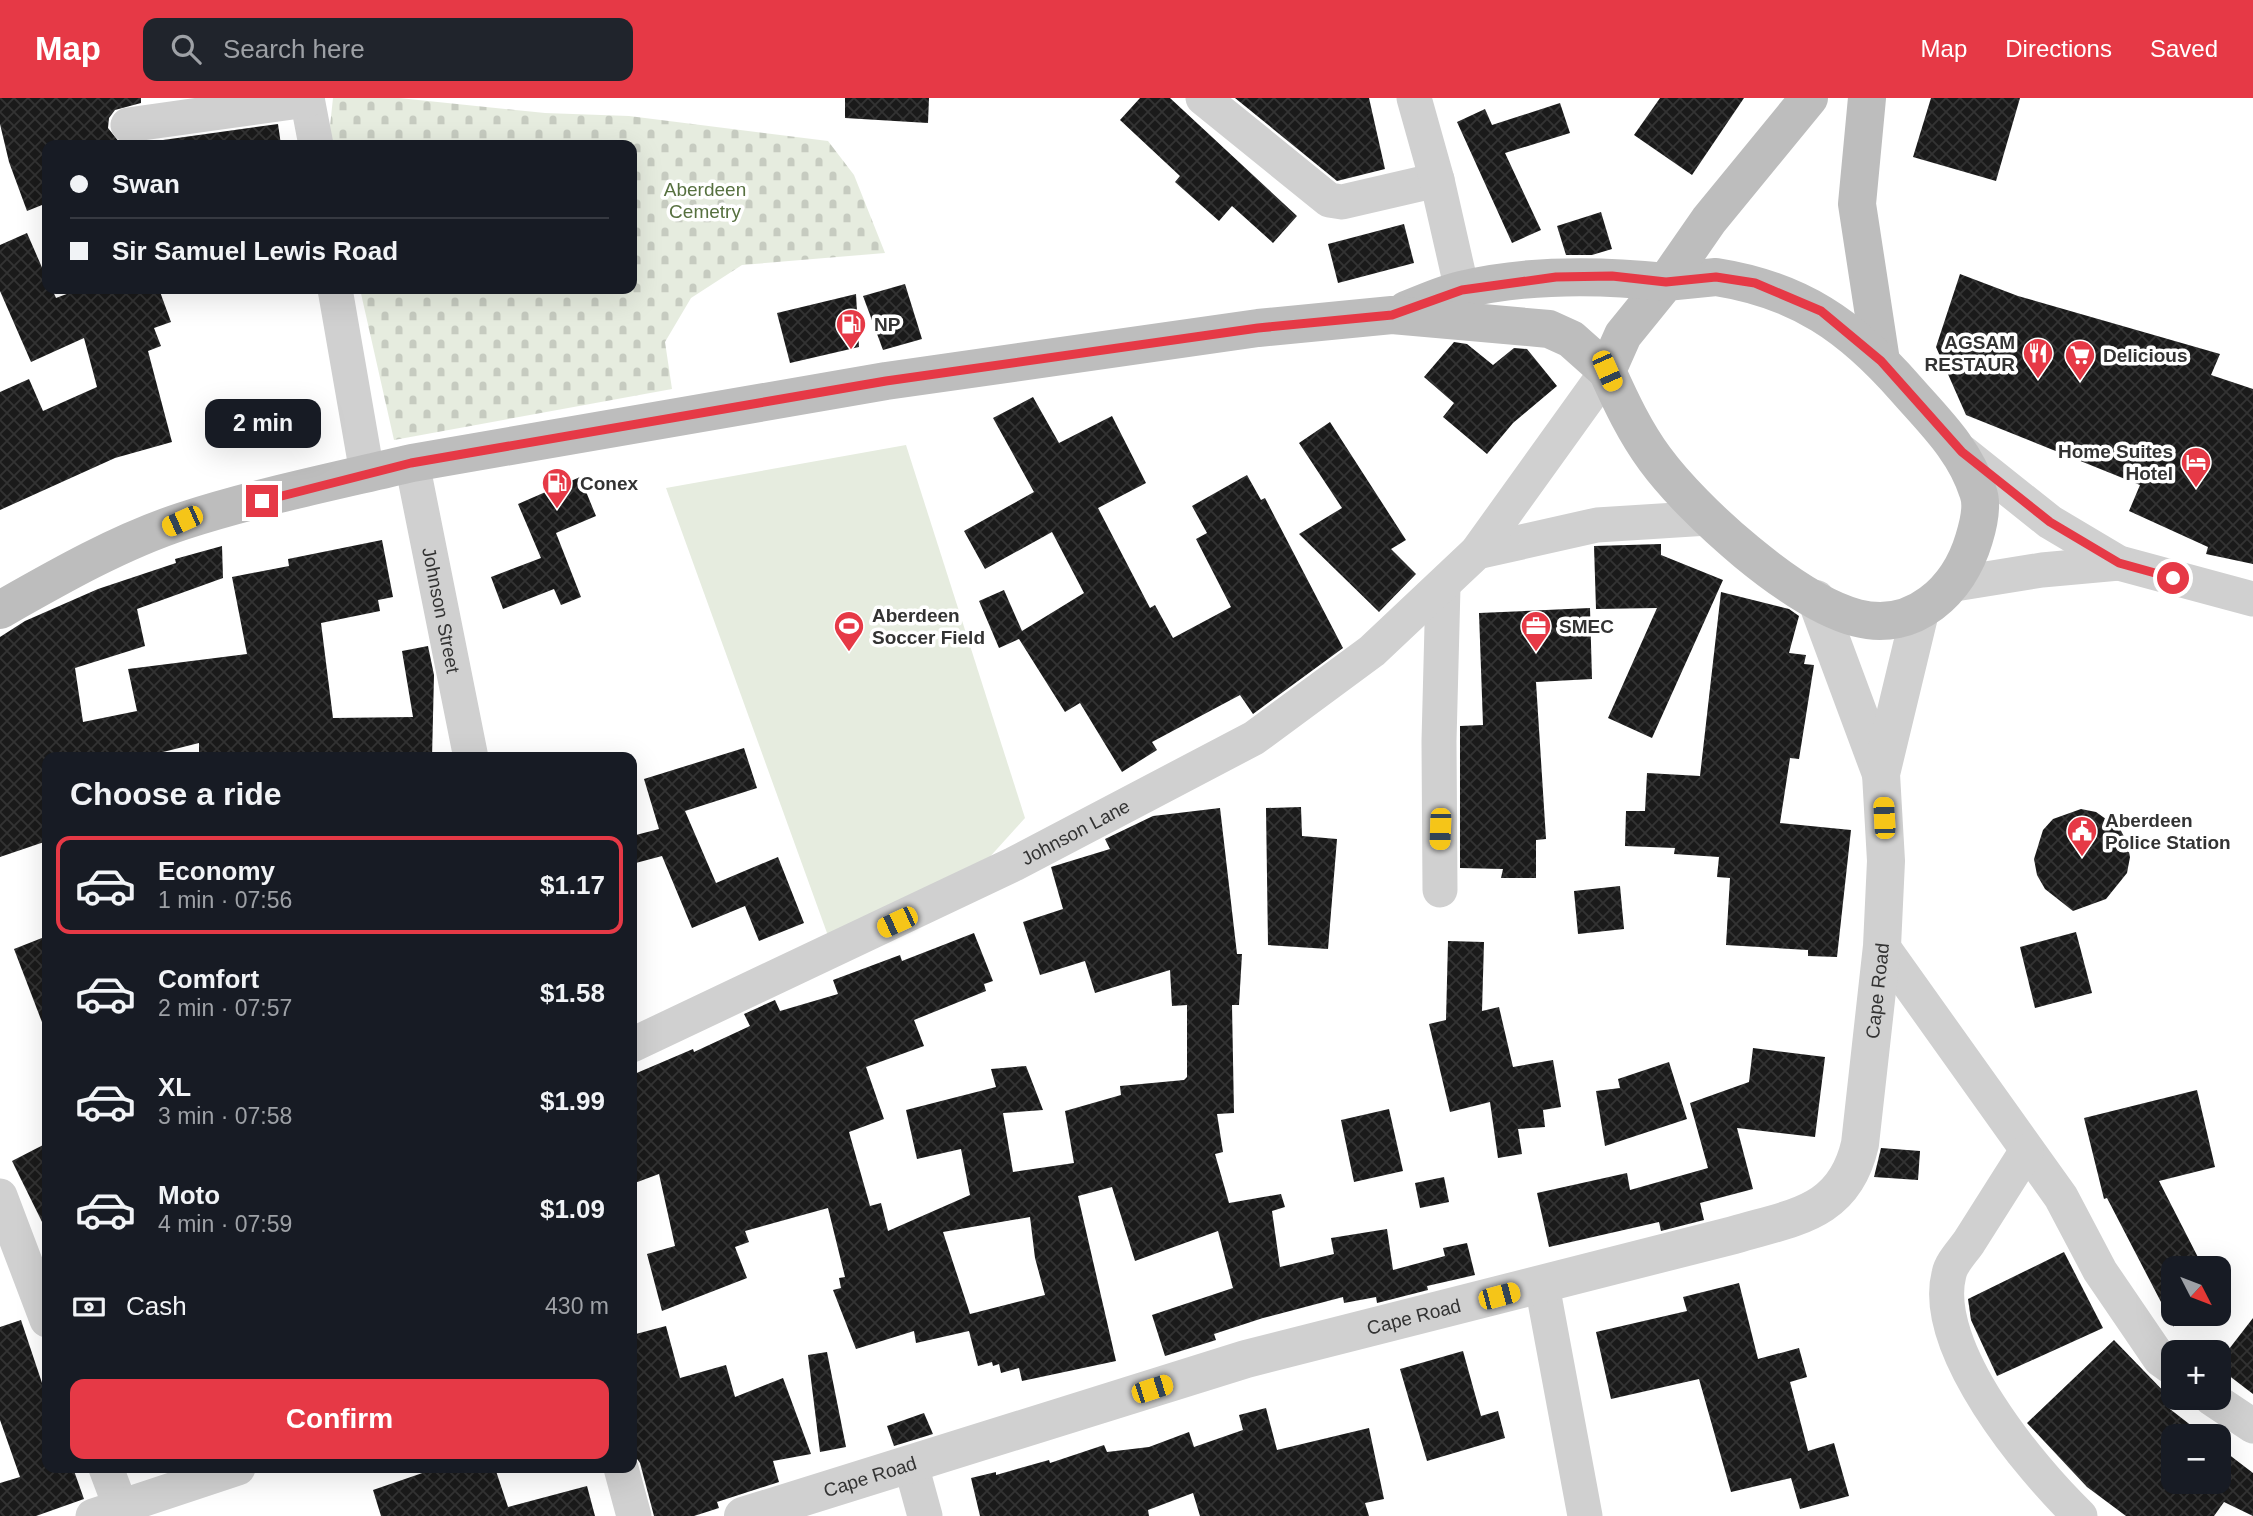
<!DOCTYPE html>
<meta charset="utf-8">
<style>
:root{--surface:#171b24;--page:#20242c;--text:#f1f3f6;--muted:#9ea1a6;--line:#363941;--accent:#e63946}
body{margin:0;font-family:Helvetica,sans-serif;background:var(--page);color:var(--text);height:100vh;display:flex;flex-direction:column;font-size:26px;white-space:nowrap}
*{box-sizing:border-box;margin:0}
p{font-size:23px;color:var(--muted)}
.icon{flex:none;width:38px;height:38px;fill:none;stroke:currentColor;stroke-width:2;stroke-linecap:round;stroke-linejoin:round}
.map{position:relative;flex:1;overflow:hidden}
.details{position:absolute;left:42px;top:654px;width:595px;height:721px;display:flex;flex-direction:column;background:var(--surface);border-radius:14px;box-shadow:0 7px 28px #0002}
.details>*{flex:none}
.banner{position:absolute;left:42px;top:42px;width:595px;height:154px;border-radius:14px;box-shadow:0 7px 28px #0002;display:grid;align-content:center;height:154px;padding:0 28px;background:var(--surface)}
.needle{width:46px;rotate:132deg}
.buttons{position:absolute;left:2161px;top:1158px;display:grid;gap:14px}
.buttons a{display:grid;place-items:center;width:70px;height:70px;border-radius:14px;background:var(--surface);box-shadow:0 7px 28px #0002;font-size:35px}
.end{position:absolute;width:32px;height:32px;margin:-16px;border:9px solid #e63946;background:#fff;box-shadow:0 0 0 4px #fff}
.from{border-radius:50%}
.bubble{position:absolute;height:49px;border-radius:14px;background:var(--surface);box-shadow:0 7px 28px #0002;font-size:23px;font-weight:600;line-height:49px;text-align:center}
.car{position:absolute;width:21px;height:42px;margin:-21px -10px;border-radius:9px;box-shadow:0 0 5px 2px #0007;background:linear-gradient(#f5c518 24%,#345 0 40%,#f5c518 0 76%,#345 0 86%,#f5c518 0)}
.banner b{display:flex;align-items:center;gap:24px;height:66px;font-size:26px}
.banner b+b{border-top:2px solid var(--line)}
.banner i{width:18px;height:18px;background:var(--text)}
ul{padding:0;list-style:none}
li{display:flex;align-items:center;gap:21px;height:98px;margin:0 14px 10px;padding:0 14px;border:4px solid transparent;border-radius:14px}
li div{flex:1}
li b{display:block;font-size:26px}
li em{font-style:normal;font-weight:600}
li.active{border-color:var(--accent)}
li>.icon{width:63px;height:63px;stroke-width:1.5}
h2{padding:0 28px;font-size:32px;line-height:84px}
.pay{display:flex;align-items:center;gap:18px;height:77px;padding:0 28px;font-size:26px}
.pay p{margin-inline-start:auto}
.button{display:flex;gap:14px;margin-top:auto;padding:14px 28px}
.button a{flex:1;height:80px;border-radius:14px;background:var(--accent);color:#fff;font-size:28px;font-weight:600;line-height:80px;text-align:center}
header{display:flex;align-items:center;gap:42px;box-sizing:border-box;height:98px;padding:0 35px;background:var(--accent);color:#fff}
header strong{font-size:33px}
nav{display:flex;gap:38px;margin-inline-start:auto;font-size:24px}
.search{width:490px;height:63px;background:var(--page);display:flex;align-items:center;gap:18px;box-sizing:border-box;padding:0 24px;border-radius:14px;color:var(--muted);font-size:26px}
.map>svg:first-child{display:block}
.cemetery{fill:url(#cemetery-stones)}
.green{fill:#e6ecdf}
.building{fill:url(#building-cross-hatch);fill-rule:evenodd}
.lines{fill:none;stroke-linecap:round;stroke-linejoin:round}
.minor{stroke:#d0d0d0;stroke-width:35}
.tertiary{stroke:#d0d0d0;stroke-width:38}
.secondary{stroke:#bdbdbd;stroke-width:38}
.route{stroke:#e63946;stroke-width:9}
.labels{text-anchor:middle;stroke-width:7;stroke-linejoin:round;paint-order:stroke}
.park-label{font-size:19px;fill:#56703f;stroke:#fff}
.poi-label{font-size:19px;font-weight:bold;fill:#333;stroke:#fff;text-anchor:start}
.street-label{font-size:19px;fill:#333;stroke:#fff}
</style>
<header>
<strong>Map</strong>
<div class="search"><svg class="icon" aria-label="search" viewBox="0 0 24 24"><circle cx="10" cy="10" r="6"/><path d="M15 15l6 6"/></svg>Search here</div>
<nav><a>Map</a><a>Directions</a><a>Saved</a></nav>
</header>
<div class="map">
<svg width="2253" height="1418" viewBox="0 0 2253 1418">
<defs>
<pattern id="cemetery-stones" width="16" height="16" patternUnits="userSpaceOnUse" patternTransform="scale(1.75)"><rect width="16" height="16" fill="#e6ecdf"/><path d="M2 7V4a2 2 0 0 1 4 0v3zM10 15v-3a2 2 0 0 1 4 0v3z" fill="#c6cbc0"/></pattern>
<pattern id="building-cross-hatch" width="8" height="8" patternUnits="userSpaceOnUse" patternTransform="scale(1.75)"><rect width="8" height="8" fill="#1a1a1a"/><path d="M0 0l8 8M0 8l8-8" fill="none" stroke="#333"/></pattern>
</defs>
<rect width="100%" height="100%" fill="#fff"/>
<polygon class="cemetery" points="333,0 399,0 545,15 629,18 828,43 854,77 885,155 742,167 691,200 665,244 672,291 394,342 360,191 632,191 632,47 328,47"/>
<polygon class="green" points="906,347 1025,720 968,783 831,846 666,390"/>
<g class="building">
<polygon points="0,0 141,0 141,5 115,12 109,20 108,30 120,45 148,45 148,47 47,47 47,105 27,113 9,64 0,26"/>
<polygon points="845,0 929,0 928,25 845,20"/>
<polygon points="1140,0 1170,0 1297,118 1273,145 1232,108 1219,123 1175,84 1180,78 1120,22"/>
<polygon points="1235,0 1369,0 1385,71 1337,83"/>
<polygon points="1660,0 1744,0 1692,77 1634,37"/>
<polygon points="1931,0 2020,0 1996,83 1913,59"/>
<polygon points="1560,5 1570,35 1505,55 1541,132 1512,145 1457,24 1485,11 1492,27"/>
<polygon points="278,26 281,47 164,47 163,42"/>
<polygon points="1601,114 1612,151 1592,157 1566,157 1557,128"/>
<polygon points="1404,126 1414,165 1338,185 1328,146"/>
<polygon points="27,135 47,181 47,191 52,191 56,200 80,191 159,191 171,224 154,230 161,248 148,253 172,344 115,360 0,412 0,294 29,281 43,313 97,289 84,240 31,264 0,193 0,147"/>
<polygon points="1960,176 2018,198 2220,256 2211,277 2253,291 2253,466 2206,456 2208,449 2129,413 2140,387 1966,317 1936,249"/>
<polygon points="905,186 922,241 883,252 863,198"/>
<polygon points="856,196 859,249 790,265 777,215"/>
<polygon points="1454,244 1467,246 1493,267 1514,250 1527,251 1557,288 1513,325 1487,356 1443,319 1454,305 1424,279"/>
<polygon points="1033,299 1059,345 1112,318 1146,385 1098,410 1150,510 1155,507 1173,540 1231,509 1196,441 1207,435 1192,408 1247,377 1261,402 1265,400 1343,550 1253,616 1240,597 1152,644 1157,652 1122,674 1080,605 1065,614 1019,541 999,550 979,503 1004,492 1022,533 1084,495 1052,434 985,471 964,433 1034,394 993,320"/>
<polygon points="1330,324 1406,442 1391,451 1416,476 1379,514 1299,436 1342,410 1299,345"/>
<polygon points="580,379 596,418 556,435 581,499 561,507 554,491 503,511 491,479 541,460 518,406"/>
<polygon points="382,442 393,499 378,502 380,513 321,525 333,620 413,619 402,553 428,548 434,577 432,660 199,660 199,645 139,660 47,660 47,743 0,759 0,539 25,523 98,491 176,465 175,461 222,448 223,480 137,511 145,548 75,570 83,624 137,613 128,571 247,556 232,479 289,468 288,461"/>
<polygon points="1661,446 1661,457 1723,482 1652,640 1608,620 1657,510 1596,511 1594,448"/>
<polygon points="1721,494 1789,511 1799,518 1789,555 1806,557 1804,566 1814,567 1799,661 1790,660 1780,725 1851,732 1837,859 1808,858 1808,852 1726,847 1730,780 1717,779 1719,759 1674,756 1675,750 1625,748 1626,713 1645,713 1647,675 1700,678"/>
<polygon points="1590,510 1592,581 1536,584 1546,741 1536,742 1536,780 1501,780 1503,771 1460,770 1460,628 1483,627 1479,515"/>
<polygon points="744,650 757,690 685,713 716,785 778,759 804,825 759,843 745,808 692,830 662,758 632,766 632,738 659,731 644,681"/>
<polygon points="1301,709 1302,738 1337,741 1328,851 1268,847 1266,710"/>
<path d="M1220,710L1237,856H1242L1239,907H1232L1234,1015L1217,1016L1223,1054L1215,1056L1229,1105L1281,1096L1285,1109L1272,1113L1280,1169L1334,1156L1331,1140L1387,1131L1393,1172L1445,1158L1443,1150L1467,1145L1475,1177L1427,1188L1428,1192L1381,1204L1377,1205L1376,1199L1344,1205L1343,1199L1263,1220L1214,1236L1216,1242L1165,1258L1152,1217L1233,1190L1218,1133L1135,1163L1112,1089L1078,1098L1116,1263L1022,1283L1019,1270L1001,1275L999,1266L993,1268L992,1264L978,1268L969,1233L916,1245L914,1233L856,1251L833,1192L841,1190L839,1180L845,1179L828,1110L745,1133L749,1144L735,1149L747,1180L662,1213L647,1156L675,1148L659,1076L632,1086V977L693,951L694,954L750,928L744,916L775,902L780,913L838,896L833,882L900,857L902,863L974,835L993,883L984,886L986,893L914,922L924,948L866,969L884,1021L849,1034L870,1108L881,1105L888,1133L970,1097L961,1051L917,1061L906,1012L996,989L991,971L1026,968L1043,1012L1003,1015L1013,1074L1074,1065L1065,1013L1121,997L1120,988L1184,982L1187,979V907L1172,908L1170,872L1095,895L1085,863L1040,877L1023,824L1063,811L1051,769L1110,751L1105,741L1153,718ZM1030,1119L1035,1160L1045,1197L970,1216L943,1134Z"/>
<polygon points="2081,711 2096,714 2120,731 2127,744 2130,759 2127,775 2106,801 2073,813 2045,791 2037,777 2034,761 2043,732 2053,721"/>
<polygon points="1620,788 1624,831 1578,836 1574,793"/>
<polygon points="2076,834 2092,895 2035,910 2020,849"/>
<polygon points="47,838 47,932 45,932 14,851"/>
<polygon points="1448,843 1484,844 1482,913 1499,909 1513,969 1553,962 1561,1009 1543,1012 1545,1029 1518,1031 1522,1056 1498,1060 1490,1004 1450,1014 1429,926 1446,922"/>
<polygon points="1753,950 1825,959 1815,1039 1737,1030 1753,1091 1700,1105 1704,1122 1661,1133 1659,1124 1549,1149 1537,1095 1627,1075 1630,1092 1708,1070 1690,1005 1749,984"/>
<polygon points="1669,964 1687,1021 1605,1048 1596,993 1620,990 1618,981"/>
<polygon points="2197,992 2215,1069 2159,1083 2204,1171 2174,1171 2174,1229 2107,1100 2104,1101 2084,1020"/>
<polygon points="1389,1011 1403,1073 1354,1084 1341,1022"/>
<polygon points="47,1045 47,1134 12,1063"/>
<polygon points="1881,1050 1920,1053 1918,1082 1874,1079"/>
<polygon points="1444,1079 1449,1104 1420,1110 1415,1085"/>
<polygon points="2064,1154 2103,1230 1997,1278 1971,1222 1968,1201"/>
<polygon points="1739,1185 1758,1261 1799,1250 1807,1279 1790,1284 1808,1353 1834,1345 1849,1398 1800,1411 1791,1380 1731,1394 1699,1281 1611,1301 1596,1234 1687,1213 1683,1199"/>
<polygon points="2253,1220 2253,1296 2219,1270 2219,1264"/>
<polygon points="21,1222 47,1300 47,1370 73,1370 84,1401 36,1418 0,1418 0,1385 20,1379 0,1322 0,1229"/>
<polygon points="666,1228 680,1280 726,1267 735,1299 783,1280 811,1356 773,1363 779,1384 717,1404 719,1410 694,1418 654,1418 640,1365 632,1354 632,1237"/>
<polygon points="2114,1242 2172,1302 2166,1308 2206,1339 2174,1339 2174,1384 2219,1384 2219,1349 2253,1375 2253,1418 2224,1404 2214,1418 2126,1418 2087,1389 2027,1325"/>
<polygon points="1463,1253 1481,1318 1498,1313 1505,1340 1427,1363 1400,1271"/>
<polygon points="827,1254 846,1349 820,1354 808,1257"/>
<polygon points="1266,1310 1277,1352 1369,1330 1384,1401 1365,1405 1369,1418 1200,1418 1193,1395 1148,1412 1149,1418 980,1418 971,1380 996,1374 996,1377 1049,1362 1050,1365 1104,1347 1107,1354 1149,1349 1189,1334 1194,1349 1243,1332 1239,1317"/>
<polygon points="924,1315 933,1336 894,1348 887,1328"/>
<polygon points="437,1370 495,1370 508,1409 587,1388 595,1418 381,1418 373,1392"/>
</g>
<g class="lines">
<g class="minor">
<polyline points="307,0 316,47"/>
<polyline points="1203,0 1329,102 1342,104 1437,82"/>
<polyline points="1414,0 1437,82 1462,192"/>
<polyline points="128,27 307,2"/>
<polyline points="335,191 367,375"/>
<polyline points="1962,354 2050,424 2119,465 2253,501"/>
<path id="s1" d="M412,365L471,660"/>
<polyline points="1477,454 1597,427 1708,420"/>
<polyline points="1955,486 2042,472 2119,465"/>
<polyline points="1440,792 1439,643 1443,489"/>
<polyline points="1882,848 2061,1099 2100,1173 2160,1261 2174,1271"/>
<path id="s2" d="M632,947L1014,766L1254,640L1372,553L1477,454L1607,273"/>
<path d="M2026,1054C2007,1084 1988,1114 1969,1144C1963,1153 1951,1165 1949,1176C1930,1250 2030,1370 2080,1418"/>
<polyline points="0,1098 47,1222"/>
<polyline points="1542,1187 1585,1418"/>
<polyline points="2211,1300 2253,1328"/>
<polyline points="911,1367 925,1418"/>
<polyline points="106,1370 124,1418"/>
<polyline points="621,1370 634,1418"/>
<polyline points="93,1418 238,1370"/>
</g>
<g class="tertiary">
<polyline points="1816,501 1881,676"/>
<path id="s3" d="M743,1418L1246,1261L1734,1137C1794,1119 1844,1116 1860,1046L1882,848L1886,763L1881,676L1920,514"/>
</g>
<g class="secondary">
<polyline points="1867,0 1857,106 1881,263"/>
<path d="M1716,179C1799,192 1851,228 1906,291C1934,323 1965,352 1978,394C1983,407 1978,428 1974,441C1959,492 1914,535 1857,520C1793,503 1694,414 1655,361C1635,334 1621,304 1607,273L1623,237L1666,184Z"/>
<path d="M1406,212C1424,205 1443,196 1461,192C1527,176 1600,177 1666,184L1709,122L1809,0"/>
<path d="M0,512C58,479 119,444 183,423C257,399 336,383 412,365L886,283L1258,230L1392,217L1549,231L1571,241L1607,273"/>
</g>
</g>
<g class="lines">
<polyline class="route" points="262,403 411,365 886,283 1258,230 1392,217 1462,192 1556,179 1612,178 1666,184 1716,179 1755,185 1821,213 1881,263 1962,354 2050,424 2119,465 2173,480"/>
</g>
<defs>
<g id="fuel-pin" transform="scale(1.575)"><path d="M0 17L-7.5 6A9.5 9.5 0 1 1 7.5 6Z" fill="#e63946" stroke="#fff"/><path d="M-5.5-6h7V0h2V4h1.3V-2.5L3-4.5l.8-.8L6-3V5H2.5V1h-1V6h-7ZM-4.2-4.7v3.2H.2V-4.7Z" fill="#fff"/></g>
<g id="restaurant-pin" transform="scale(1.575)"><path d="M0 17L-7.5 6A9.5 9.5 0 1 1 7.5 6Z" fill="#e63946" stroke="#fff"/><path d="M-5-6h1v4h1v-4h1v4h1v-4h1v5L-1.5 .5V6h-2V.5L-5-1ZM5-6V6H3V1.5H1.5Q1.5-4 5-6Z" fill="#fff"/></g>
<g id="supermarket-pin" transform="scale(1.575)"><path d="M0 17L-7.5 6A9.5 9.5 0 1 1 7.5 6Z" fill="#e63946" stroke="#fff"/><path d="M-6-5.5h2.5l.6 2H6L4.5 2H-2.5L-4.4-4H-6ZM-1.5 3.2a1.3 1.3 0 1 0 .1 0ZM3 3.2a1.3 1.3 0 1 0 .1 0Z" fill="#fff"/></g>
<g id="hotel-pin" transform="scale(1.575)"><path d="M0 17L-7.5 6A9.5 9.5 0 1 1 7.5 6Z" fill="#e63946" stroke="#fff"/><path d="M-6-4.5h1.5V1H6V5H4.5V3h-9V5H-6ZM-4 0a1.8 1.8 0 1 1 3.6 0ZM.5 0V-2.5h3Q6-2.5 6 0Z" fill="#fff"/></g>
<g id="stadium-pin" transform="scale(1.575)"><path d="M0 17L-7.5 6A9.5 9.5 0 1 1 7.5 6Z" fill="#e63946" stroke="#fff"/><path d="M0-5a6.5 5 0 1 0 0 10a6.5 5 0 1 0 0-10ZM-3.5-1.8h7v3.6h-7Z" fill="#fff"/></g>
<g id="office-pin" transform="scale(1.575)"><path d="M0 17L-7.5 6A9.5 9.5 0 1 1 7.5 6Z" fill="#e63946" stroke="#fff"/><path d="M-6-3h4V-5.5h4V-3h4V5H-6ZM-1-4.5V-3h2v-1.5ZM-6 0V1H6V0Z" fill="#fff"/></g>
<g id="civic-pin" transform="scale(1.575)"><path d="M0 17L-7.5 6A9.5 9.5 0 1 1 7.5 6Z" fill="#e63946" stroke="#fff"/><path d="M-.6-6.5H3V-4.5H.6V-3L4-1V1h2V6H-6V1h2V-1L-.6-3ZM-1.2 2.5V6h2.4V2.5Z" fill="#fff"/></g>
</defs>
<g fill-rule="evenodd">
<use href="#fuel-pin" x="851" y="226"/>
<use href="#restaurant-pin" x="2038" y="255"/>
<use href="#supermarket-pin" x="2080" y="257"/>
<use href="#hotel-pin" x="2196" y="364"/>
<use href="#fuel-pin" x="557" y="385"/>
<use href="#stadium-pin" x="849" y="528"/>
<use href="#office-pin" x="1536" y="528"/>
<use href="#civic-pin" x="2082" y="733"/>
</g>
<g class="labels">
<g class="park-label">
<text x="705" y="98">Aberdeen<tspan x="705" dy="22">Cemetry</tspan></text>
</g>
<g class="poi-label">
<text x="874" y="233">NP</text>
<text x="2015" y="251" text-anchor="end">AGSAM<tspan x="2015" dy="22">RESTAUR</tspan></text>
<text x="2103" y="264">Delicious</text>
<text x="2173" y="360" text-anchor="end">Home Suites<tspan x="2173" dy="22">Hotel</tspan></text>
<text x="580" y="392">Conex</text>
<text x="872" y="524">Aberdeen<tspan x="872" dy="22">Soccer Field</tspan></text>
<text x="1559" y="535">SMEC</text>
<text x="2105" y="729">Aberdeen<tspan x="2105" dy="22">Police Station</tspan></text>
</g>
<g class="street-label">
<text dy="7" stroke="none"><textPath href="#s1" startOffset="150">Johnson Street</textPath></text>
<text dy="7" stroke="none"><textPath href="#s2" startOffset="492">Johnson Lane</textPath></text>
<text dy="7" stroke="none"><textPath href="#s3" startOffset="1351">Cape Road</textPath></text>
<text dy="7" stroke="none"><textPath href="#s3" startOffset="700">Cape Road</textPath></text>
<text dy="7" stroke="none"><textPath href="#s3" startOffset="133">Cape Road</textPath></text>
</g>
</g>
</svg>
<div class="buttons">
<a><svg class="needle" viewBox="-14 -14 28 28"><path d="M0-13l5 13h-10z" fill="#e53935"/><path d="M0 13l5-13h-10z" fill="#9ea1a6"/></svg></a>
<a>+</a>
<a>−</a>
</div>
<i class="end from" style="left:2173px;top:480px"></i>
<i class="end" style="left:262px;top:403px"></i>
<div class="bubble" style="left:205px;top:301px;width:116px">2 min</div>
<i class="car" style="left:1607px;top:273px;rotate:156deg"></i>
<i class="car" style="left:182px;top:423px;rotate:246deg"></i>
<i class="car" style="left:1884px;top:720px;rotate:357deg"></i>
<i class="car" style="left:1440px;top:731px;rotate:182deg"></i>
<i class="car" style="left:897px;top:824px;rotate:245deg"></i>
<i class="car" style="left:1499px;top:1198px;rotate:75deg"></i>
<i class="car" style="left:1152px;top:1291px;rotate:72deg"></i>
<div class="banner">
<b><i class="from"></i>Swan</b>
<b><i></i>Sir Samuel Lewis Road</b>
</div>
<section class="details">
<h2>Choose a ride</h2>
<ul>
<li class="active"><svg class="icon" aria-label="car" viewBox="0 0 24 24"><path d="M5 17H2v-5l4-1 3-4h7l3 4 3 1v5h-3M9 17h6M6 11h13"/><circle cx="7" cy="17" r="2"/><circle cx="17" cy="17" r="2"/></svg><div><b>Economy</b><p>1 min · 07:56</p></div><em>$1.17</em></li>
<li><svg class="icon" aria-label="car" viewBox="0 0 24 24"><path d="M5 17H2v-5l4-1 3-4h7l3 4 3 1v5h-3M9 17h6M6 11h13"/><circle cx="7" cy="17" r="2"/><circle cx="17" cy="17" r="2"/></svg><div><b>Comfort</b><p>2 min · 07:57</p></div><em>$1.58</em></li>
<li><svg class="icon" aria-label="car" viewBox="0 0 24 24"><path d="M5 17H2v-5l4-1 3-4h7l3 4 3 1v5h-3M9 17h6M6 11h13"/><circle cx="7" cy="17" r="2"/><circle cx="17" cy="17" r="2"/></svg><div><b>XL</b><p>3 min · 07:58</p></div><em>$1.99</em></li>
<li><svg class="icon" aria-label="car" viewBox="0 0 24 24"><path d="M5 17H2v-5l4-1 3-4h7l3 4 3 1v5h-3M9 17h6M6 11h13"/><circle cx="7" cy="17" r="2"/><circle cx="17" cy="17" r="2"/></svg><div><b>Moto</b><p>4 min · 07:59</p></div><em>$1.09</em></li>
</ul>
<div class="pay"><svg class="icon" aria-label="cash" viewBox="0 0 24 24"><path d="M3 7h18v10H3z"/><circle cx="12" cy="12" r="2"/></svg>Cash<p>430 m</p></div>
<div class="button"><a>Confirm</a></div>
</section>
</div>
